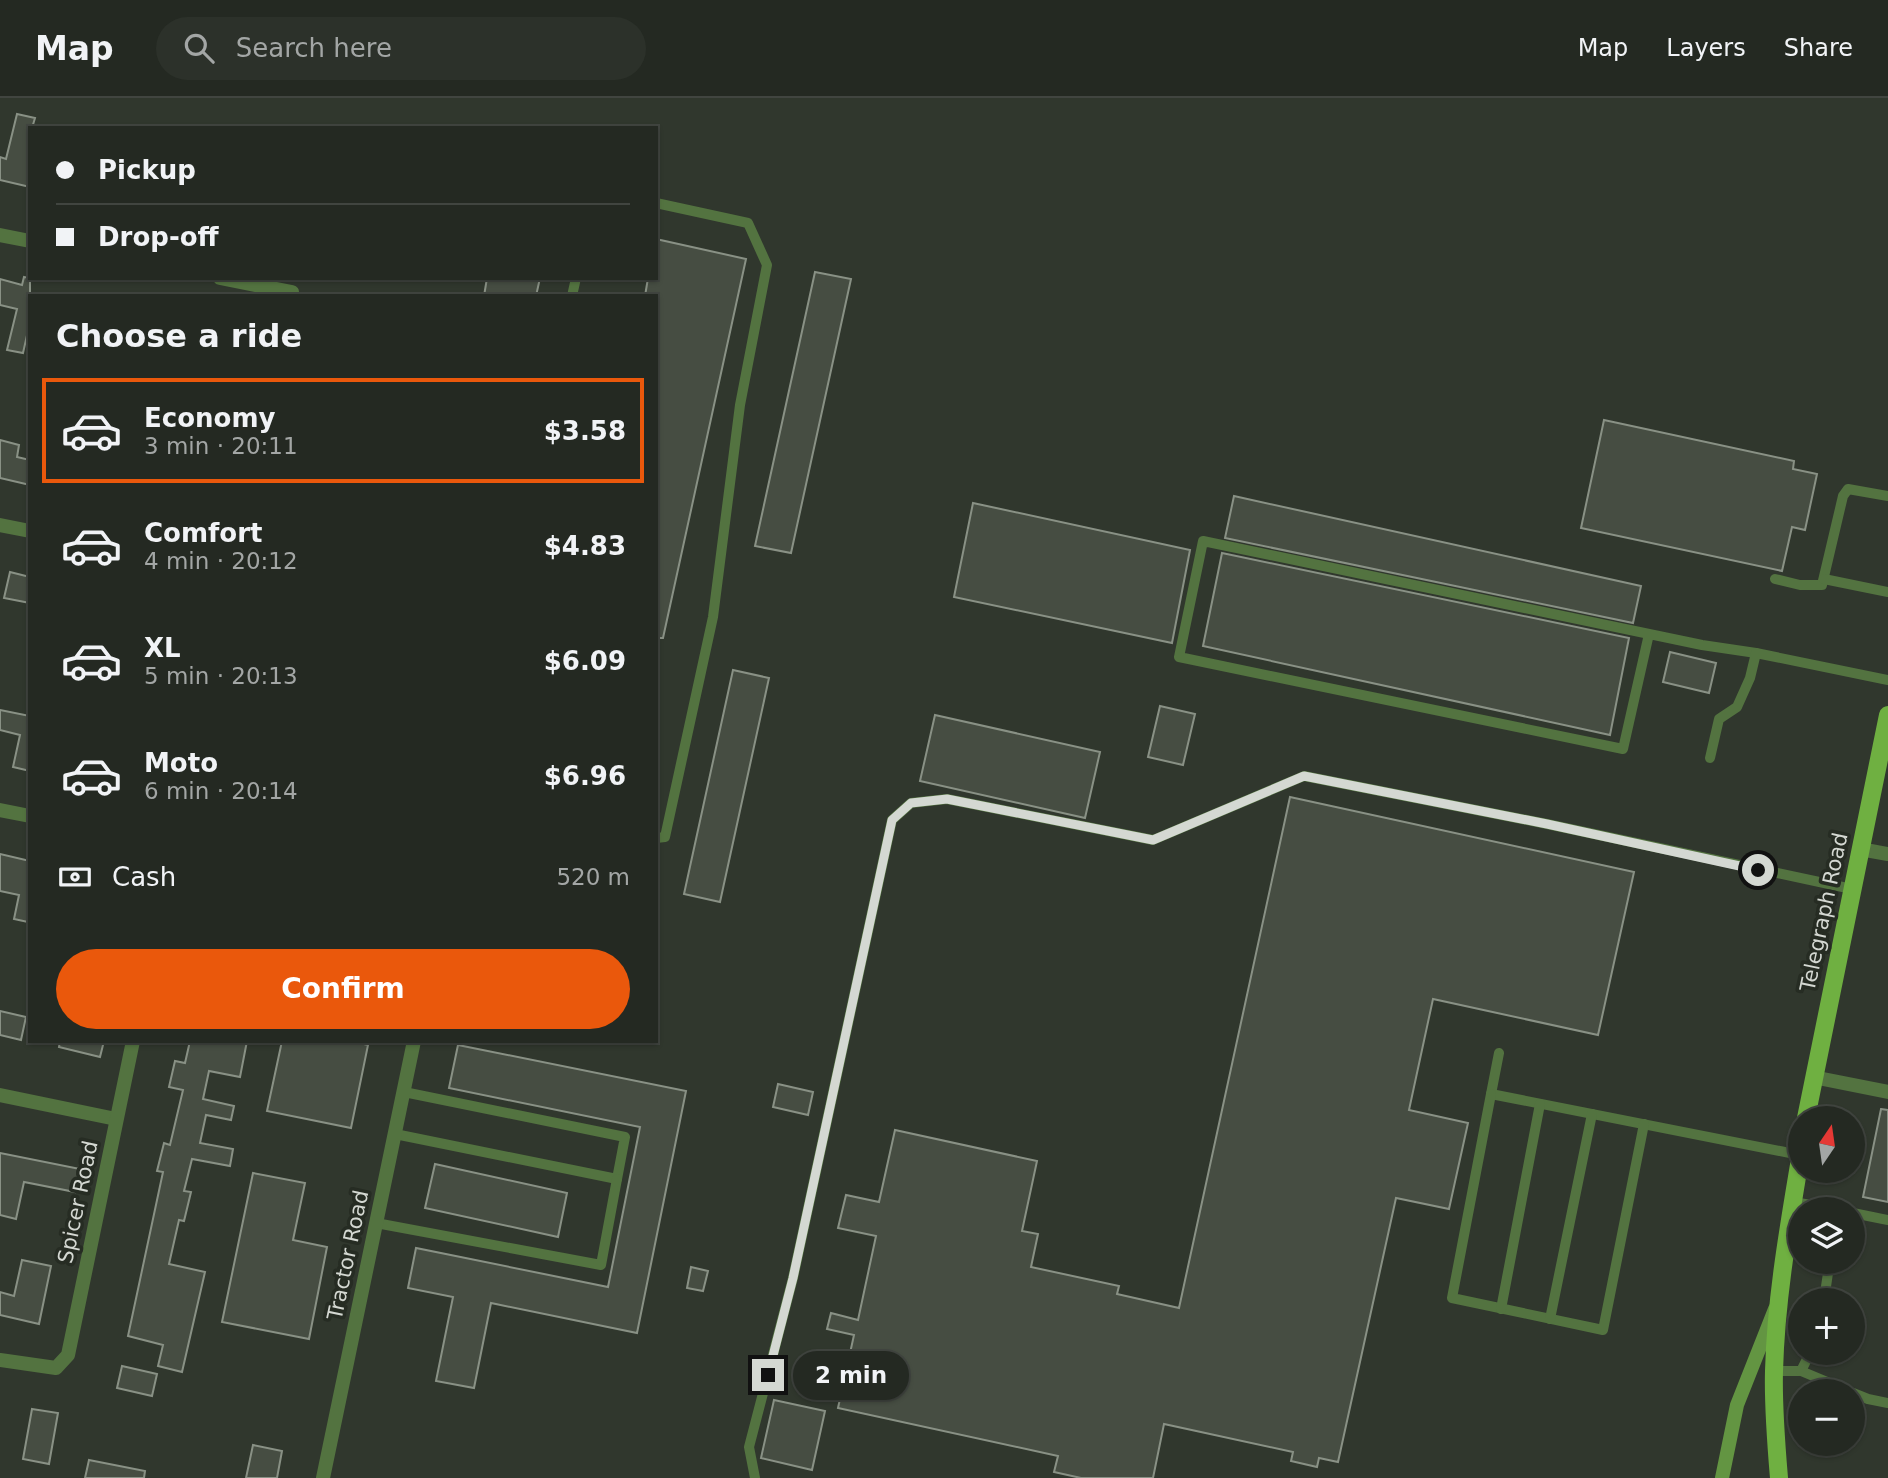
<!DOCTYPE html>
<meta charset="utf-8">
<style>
:root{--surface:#242922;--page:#2c312a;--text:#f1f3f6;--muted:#a3a6a5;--line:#414540;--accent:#ea580c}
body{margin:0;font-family:"DejaVu Sans",sans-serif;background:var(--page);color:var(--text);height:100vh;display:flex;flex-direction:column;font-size:26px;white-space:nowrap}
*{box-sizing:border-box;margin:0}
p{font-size:23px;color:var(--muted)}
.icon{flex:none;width:38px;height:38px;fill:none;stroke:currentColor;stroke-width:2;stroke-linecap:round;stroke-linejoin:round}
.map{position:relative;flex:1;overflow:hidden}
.panel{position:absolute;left:28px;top:196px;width:630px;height:749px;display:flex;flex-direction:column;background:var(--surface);border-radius:0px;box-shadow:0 2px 5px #0004,0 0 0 2px var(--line)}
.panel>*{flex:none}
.top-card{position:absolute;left:28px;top:28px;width:630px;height:154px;border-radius:0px;box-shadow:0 2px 5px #0004,0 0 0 2px var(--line);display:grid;align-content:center;height:154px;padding:0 28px;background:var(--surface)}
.needle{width:46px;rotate:13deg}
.tools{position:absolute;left:1788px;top:1008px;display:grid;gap:14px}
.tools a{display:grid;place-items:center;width:77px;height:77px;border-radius:50%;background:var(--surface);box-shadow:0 2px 5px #0004,0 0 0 2px var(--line);font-size:35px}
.end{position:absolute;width:32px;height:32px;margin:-16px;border:9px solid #d4d8d2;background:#111;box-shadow:0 0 0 4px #111}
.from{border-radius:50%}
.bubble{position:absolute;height:49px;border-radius:24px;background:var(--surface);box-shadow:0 2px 5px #0004,0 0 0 2px var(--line);font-size:23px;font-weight:700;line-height:49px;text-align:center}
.top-card b{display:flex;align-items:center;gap:24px;height:66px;font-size:26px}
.top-card b+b{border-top:2px solid var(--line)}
.top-card i{width:18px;height:18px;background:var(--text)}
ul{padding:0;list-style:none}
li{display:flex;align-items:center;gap:21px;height:105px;margin:0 14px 10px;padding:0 14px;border:4px solid transparent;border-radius:0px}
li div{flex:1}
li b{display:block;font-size:26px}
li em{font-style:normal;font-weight:700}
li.current{border-color:var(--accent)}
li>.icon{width:63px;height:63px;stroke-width:1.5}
h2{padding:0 28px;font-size:32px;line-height:84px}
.pay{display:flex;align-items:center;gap:18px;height:77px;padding:0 28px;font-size:26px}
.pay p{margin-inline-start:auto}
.cta{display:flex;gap:14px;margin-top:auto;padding:14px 28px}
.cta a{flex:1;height:80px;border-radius:42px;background:var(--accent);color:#fff;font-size:28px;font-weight:700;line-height:80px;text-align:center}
header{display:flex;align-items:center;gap:42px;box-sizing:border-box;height:98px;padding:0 35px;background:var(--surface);border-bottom:2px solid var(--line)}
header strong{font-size:33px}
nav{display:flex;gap:38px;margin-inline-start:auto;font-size:24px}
.search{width:490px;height:63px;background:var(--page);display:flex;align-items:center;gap:18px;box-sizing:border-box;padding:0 24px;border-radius:38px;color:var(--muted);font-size:26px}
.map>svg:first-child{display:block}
.building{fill:#464d42;stroke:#899185;stroke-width:2}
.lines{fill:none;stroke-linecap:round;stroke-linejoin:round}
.lane{stroke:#537340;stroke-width:10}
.street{stroke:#537340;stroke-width:14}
.secondary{stroke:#639542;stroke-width:14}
.primary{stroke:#6fb041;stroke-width:18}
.route{stroke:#d4d8d2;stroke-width:9}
.labels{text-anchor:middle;stroke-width:7;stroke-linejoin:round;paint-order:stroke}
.street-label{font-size:21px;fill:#d4d8d2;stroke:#262c23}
</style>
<header>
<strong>Map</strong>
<div class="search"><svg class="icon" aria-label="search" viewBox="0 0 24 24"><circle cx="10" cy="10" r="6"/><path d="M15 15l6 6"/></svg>Search here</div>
<nav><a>Map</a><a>Layers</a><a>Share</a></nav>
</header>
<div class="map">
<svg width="1888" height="1380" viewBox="0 0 1888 1380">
<rect width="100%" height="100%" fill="#30372d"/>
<g class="building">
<polygon points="17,16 35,20 32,30 30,30 30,89 0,82 0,59 6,61"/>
<polygon points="656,141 746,161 663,540 656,540 656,198 645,198 648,180 656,180"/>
<polygon points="815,174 851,181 791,455 755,448"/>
<polygon points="24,179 30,180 30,224 23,255 7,252 17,211 0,207 0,181 22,187"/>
<polygon points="487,180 540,180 536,198 484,198"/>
<polygon points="1604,322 1794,363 1793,371 1817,376 1805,432 1792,429 1782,473 1581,430"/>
<polygon points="0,342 19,347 17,359 30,362 30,387 0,380"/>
<polygon points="1234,398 1641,488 1633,525 1225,440"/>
<polygon points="973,405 1190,452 1172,545 954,499"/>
<polygon points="1222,455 1629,540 1610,637 1203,548"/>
<polygon points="10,474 30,479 30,505 4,500"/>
<polygon points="1670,554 1716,565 1709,595 1663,584"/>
<polygon points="733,572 769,580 720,804 684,796"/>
<polygon points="1160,608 1195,616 1183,667 1148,659"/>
<polygon points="0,612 30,618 30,673 13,669 20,637 0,632"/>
<polygon points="935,617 1100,654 1085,720 920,683"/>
<polygon points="1290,699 1634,774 1598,937 1433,901 1409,1012 1468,1025 1449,1111 1396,1100 1338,1364 1319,1360 1317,1369 1291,1363 1293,1354 1164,1326 1153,1380 1081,1380 1054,1374 1058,1358 838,1310 854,1237 827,1231 831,1215 858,1222 876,1138 838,1130 846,1097 879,1104 895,1032 1037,1063 1022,1133 1038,1136 1031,1169 1119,1188 1117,1196 1179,1210"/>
<polygon points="0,756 30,763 28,824 14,821 19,797 0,793"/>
<polygon points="0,913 26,919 21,942 0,937"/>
<polygon points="60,943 104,943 100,959 59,949"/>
<polygon points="190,943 247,943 240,979 209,973 203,1001 234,1008 231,1022 206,1017 200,1045 233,1051 230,1068 192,1061 184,1093 191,1094 184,1123 179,1122 169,1166 205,1174 182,1274 158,1268 163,1247 128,1238 163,1074 157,1073 164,1045 170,1047 183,992 169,989 175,963 185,965"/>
<polygon points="282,943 351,943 368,947 351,1030 267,1013"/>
<polygon points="458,947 686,993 637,1235 491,1205 474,1290 436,1283 453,1199 408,1190 416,1150 608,1189 640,1029 449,990"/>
<polygon points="778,986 813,994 808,1017 773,1009"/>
<polygon points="1881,1011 1888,1012 1888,1104 1863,1099"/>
<polygon points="0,1055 80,1071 75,1094 24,1084 16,1121 0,1117"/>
<polygon points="435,1066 567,1095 558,1139 425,1110"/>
<polygon points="253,1075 305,1085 293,1142 327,1149 309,1241 222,1224"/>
<polygon points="22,1162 51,1168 39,1226 0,1217 0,1194 14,1198"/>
<polygon points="691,1169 708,1173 703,1193 687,1190"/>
<polygon points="122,1268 157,1276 152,1298 117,1290"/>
<polygon points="774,1302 825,1313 812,1372 761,1360"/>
<polygon points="32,1311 58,1315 49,1366 23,1361"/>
<polygon points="253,1347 282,1353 277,1380 246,1380"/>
<polygon points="89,1362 145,1373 144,1380 85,1380"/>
</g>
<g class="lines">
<g class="lane">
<polyline points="656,105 748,125 767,167 740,307 713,519 665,739 656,740"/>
<polyline points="572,198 576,180"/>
<polyline points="1775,481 1800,487 1822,487 1843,398 1848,391 1888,398"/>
<polyline points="1824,481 1888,494"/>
<polyline points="1649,536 1623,651 1179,559 1203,443 1702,547 1756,555"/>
<polyline points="1710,660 1719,621 1737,609 1750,580 1756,555 1888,582"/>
<polyline points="1499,955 1491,996 1800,1057"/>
<polyline points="1491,996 1452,1200 1603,1232 1644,1026"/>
<polyline points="395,1036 617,1081 625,1039 404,994"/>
<polyline points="1793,1104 1835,1111"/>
<polyline points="1853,1115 1888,1122"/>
<polyline points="376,1125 601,1167 617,1081"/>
<polyline points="1824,1202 1828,1175 1827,1164"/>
<polyline points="1501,1211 1540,1006"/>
<polyline points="1550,1221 1592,1016"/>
<polyline points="1774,1273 1801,1273 1810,1255"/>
<polyline points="1801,1273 1849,1293"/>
<polyline points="1853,1295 1868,1301 1888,1305"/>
<polyline points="755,1380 749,1349 793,1180 892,722 911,705 947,701 1153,742 1304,678 1547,726 1852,791"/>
</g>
<g class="street">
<polyline points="0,137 30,143"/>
<polyline points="220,180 292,194 291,198"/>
<polyline points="0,427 30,433"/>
<polyline points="0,712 30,718"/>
<polyline points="1860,751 1888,756"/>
<polyline points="1813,979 1888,994"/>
<polyline points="0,997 116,1021"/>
<polyline points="0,1262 56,1270 68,1257 133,943"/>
<polyline points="323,1380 414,943"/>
</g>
<polyline class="secondary" points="1722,1380 1737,1307 1775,1211"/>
<g class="primary">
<polyline points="1806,1020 1888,617"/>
<path d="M1779,1380C1776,1344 1773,1309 1774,1273C1776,1199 1789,1127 1801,1055"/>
</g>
</g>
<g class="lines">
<polyline class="route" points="768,1277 793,1180 892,722 911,705 947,701 1153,742 1304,678 1547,726 1758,772"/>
</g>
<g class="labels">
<g class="street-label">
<text transform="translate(1824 814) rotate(-78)" y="7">Telegraph Road</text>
<text transform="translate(78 1104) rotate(-78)" y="7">Spicer Road</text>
<text transform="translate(348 1157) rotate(-78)" y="7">Tractor Road</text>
</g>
</g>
</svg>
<div class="tools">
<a><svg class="needle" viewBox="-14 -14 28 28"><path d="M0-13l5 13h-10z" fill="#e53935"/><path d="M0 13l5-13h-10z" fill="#a3a6a5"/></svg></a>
<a><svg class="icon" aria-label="layers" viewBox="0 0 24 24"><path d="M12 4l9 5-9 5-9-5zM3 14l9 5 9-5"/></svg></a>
<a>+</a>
<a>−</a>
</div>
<i class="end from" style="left:1758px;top:772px"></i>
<i class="end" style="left:768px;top:1277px"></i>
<div class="bubble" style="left:793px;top:1253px;width:116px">2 min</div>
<div class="top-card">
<b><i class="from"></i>Pickup</b>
<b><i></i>Drop-off</b>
</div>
<section class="panel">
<h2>Choose a ride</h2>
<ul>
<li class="current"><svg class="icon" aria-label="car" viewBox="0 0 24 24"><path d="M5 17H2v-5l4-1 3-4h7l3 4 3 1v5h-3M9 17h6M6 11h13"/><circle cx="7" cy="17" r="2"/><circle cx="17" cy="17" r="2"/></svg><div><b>Economy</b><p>3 min · 20:11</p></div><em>$3.58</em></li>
<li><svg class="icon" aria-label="car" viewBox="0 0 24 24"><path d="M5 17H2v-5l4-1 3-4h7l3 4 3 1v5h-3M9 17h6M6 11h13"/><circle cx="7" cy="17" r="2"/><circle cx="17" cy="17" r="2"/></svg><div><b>Comfort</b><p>4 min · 20:12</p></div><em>$4.83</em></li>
<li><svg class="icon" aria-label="car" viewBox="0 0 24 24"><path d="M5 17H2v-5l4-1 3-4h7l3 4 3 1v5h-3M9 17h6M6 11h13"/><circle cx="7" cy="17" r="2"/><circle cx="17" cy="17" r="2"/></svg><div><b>XL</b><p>5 min · 20:13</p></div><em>$6.09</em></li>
<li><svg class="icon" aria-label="car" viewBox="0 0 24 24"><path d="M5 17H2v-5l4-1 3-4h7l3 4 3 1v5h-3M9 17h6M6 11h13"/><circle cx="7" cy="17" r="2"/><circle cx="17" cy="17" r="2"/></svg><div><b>Moto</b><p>6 min · 20:14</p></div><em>$6.96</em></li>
</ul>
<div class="pay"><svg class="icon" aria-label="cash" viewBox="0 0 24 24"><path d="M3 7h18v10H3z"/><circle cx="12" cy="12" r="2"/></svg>Cash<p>520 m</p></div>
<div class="cta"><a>Confirm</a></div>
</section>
</div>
